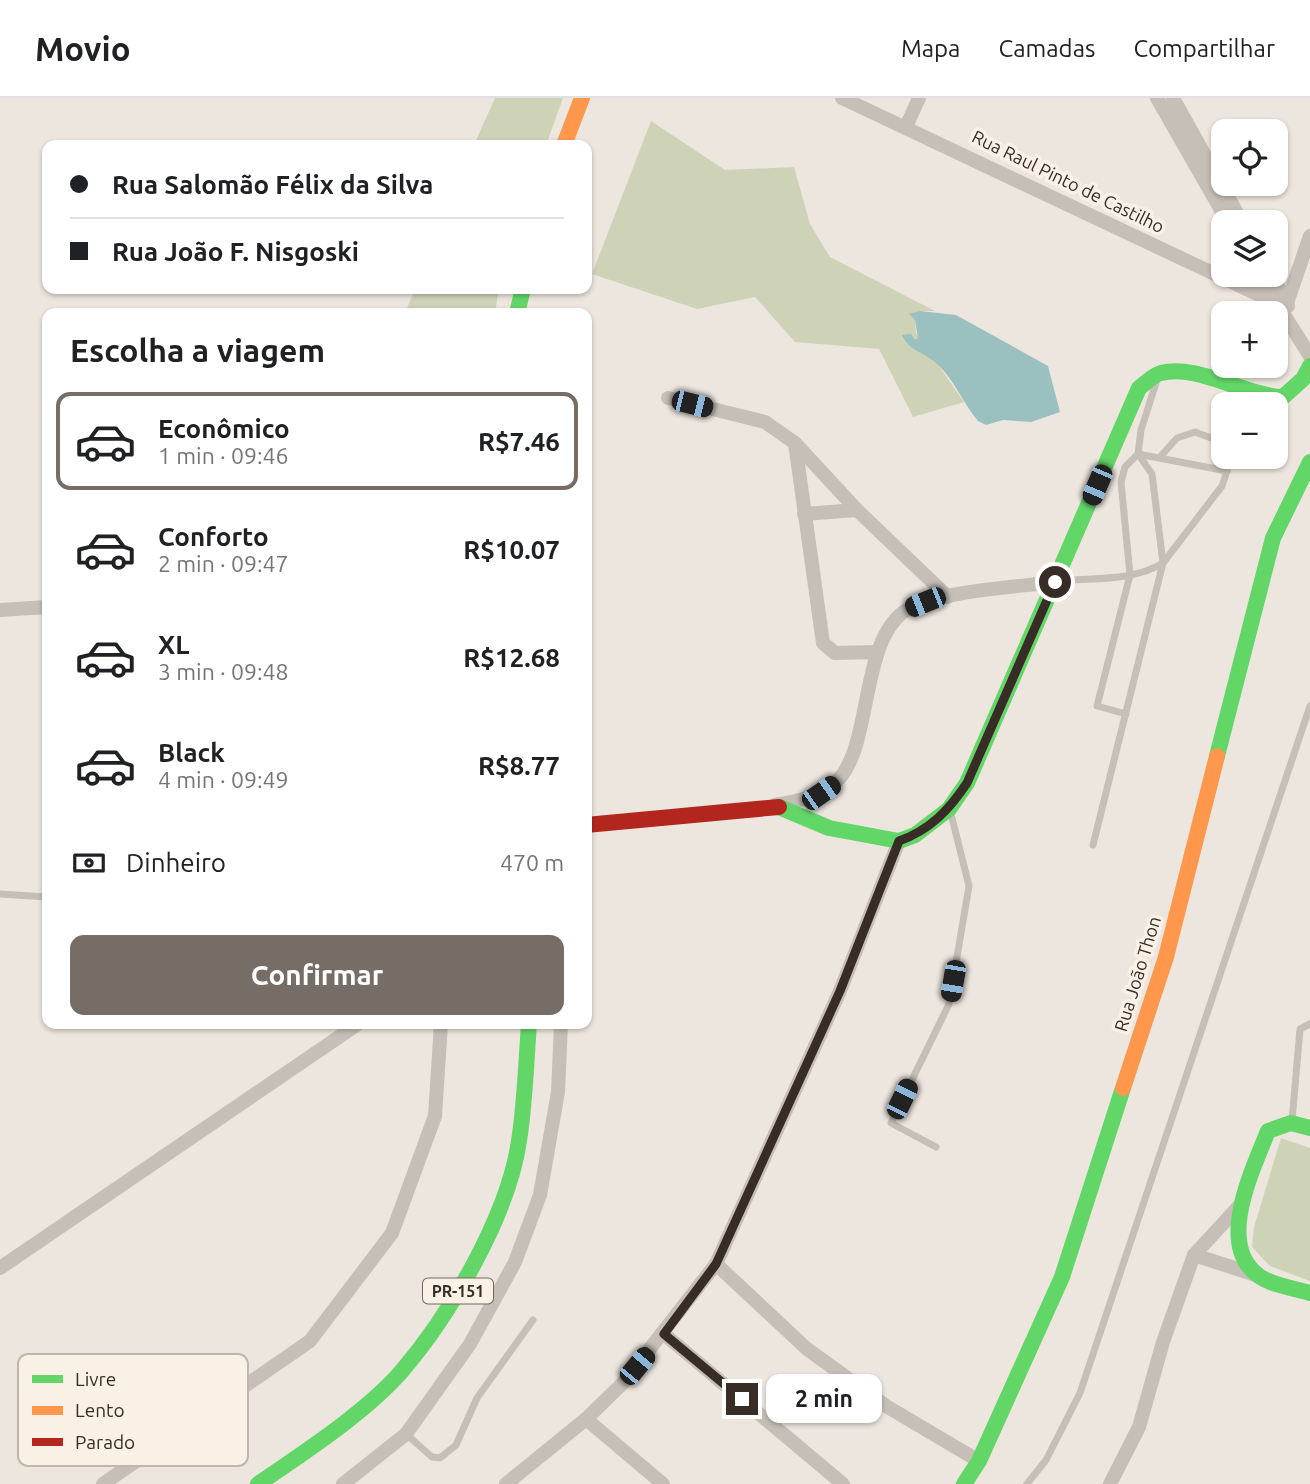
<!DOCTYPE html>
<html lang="pt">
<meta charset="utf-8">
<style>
:root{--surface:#fff;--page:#f2f2f2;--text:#202124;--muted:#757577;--line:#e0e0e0;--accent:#776d67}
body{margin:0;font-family:Ubuntu,sans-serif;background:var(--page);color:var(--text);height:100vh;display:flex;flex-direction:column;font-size:26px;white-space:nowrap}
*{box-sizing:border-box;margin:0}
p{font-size:23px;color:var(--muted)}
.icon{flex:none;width:38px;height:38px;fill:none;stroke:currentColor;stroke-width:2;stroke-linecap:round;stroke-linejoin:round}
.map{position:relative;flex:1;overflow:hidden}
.sheet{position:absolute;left:42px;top:210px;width:550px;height:721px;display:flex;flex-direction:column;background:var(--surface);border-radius:14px;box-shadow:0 2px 5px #0004}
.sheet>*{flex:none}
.top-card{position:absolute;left:42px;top:42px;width:550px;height:154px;border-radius:14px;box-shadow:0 2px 5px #0004;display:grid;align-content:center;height:154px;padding:0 28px;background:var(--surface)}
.buttons{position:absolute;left:1211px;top:21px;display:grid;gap:14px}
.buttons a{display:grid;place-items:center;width:77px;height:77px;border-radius:14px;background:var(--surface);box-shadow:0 2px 5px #0004;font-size:35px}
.end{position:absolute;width:32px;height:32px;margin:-16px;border:9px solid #372c26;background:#fff;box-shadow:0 0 0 4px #fff}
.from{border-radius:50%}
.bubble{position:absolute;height:49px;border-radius:14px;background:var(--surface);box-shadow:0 2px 5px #0004;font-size:23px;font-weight:700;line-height:49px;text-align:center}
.car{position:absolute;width:21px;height:42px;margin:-21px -10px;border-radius:9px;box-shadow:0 0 5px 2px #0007;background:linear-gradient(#222 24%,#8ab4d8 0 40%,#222 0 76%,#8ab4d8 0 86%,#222 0)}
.top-card b{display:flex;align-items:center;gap:24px;height:66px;font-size:26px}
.top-card b+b{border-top:2px solid var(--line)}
.top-card i{width:18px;height:18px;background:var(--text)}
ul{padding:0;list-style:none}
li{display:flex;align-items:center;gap:21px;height:98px;margin:0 14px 10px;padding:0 14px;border:4px solid transparent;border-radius:14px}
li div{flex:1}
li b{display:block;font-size:26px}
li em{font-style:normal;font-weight:700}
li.current{border-color:var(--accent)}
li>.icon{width:63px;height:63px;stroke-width:1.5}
h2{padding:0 28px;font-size:32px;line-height:84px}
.pay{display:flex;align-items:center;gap:18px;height:77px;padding:0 28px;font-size:26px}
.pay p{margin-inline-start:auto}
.primary-button{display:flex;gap:14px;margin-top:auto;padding:14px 28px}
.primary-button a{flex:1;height:80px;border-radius:14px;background:var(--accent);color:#fff;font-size:28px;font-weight:700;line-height:80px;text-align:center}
header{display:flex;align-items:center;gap:42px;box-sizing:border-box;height:98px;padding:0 35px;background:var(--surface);border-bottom:2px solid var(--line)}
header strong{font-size:33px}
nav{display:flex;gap:38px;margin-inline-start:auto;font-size:24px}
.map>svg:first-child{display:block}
.green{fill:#ced3b8}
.water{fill:#9ac0c0}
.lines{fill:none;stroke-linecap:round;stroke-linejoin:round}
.lane{stroke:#c6bfb8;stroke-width:7}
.street{stroke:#c6bfb8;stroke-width:14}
.fast{stroke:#63d668;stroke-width:16}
.slow{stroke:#ff974d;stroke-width:16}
.jam{stroke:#b3261e;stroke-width:16}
.route{stroke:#372c26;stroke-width:9}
.labels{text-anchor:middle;stroke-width:7;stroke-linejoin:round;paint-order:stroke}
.shield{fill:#faf1e6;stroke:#726760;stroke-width:2}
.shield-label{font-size:16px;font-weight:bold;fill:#372c26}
.street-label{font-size:18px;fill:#372c26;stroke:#faf1e6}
.key{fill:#faf1e6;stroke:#c0b6ac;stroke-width:2}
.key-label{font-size:19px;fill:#372c26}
</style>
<header>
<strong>Movio</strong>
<nav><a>Mapa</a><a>Camadas</a><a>Compartilhar</a></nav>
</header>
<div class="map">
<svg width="1310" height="1386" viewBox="0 0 1310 1386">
<rect width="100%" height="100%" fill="#ede6df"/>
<g class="green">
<polygon points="495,0 563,0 546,47 474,47"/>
<polygon points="651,23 725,72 794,69 810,126 830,159 935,213 920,213 915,222 916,235 964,304 913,319 879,251 795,244 755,199 697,211 592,176"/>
<polygon points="415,191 499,191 495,215 405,215"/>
<polygon points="1281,1040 1310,1050 1310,1183 1270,1168 1252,1149 1254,1129"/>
</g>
<path class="water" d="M920,213L956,217L1048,268L1060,314L1031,324L1003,322L986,327L978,323C962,304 952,276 931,261C918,252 909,252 902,237L911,236L915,242L918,240L915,222L909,216Z"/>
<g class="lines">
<g class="lane">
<polyline points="1160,359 1177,340 1195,334 1222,344 1223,352"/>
<polyline points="1225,359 1227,373"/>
<path d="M1070,482C1101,480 1135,482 1163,465L1222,388L1227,373L1138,356L1125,369L1121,384L1130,477L1097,608L1126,616"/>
<polyline points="1093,747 1163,465 1152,376 1138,356 1141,332 1156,285"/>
<polyline points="0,796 47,799"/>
<polyline points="1292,1023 1300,931 1310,926"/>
<polyline points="936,1049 891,1025 949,906 969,788 950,712"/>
<polyline points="406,1336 432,1359 440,1360 456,1347 477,1300 533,1222"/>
<polyline points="1027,1386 1046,1362 1080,1295 1310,608"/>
</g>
<g class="street">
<polyline points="842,0 1276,205 1287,205 1310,138"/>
<polyline points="1157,0 1228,124"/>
<polyline points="1173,0 1242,124"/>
<polyline points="906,29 919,0"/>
<polyline points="1259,177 1310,258"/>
<polyline points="1272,177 1288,208"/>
<polyline points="668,300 765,324 795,345 857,412 948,499"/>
<polyline points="795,345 823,545 835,555 878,554"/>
<polyline points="804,416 857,412"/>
<polyline points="0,512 47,509"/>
<path d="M775,707C796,703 818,700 835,685C874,651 858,540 908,511C940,493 1016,489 1055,484"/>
<polyline points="1194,1157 1256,1177"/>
<polyline points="716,1166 807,1251 886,1308 979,1363"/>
<polyline points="0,1170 358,926"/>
<polyline points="664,1236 843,1386"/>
<polyline points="586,1321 663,1386"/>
<polyline points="103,1386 310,1243 392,1135 435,1018 441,926"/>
<polyline points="343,1386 406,1336 470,1246 515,1164 540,1097 558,994 561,926"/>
<polyline points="506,1386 586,1321 623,1285 716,1166 840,893 899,743"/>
<polyline points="1110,1386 1139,1329 1163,1244 1194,1157 1241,1106"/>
</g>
<g class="fast">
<polyline points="517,215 523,191"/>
<polyline points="1217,658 1273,440 1310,364"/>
<path d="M779,709L829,730L899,743L915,737L949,711L967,685L1139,290C1146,285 1153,277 1161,275C1196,265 1246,298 1283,299L1303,281L1310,268"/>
<path d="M1310,1030L1291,1025L1268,1033C1253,1071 1215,1147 1259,1178C1273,1188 1294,1190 1310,1195"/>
<path d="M258,1386C303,1355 365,1315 401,1274C450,1217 508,1118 519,1043C525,1005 526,965 529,926"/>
<polyline points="964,1386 979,1363 1062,1179 1123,990"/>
</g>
<g class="slow">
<polyline points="564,47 582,0"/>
<polyline points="1123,990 1166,859 1217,658"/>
</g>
<polyline class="jam" points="586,727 779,709"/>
</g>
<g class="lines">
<path class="route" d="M742,1301L664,1236L716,1166L840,893L899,743C930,732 949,712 967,685L1055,484"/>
</g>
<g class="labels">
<rect class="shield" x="423" y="1180.5" width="70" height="25" rx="5"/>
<g class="shield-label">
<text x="458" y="1199">PR-151</text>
</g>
<g class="street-label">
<text transform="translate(1068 84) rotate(26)" y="6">Rua Raul Pinto de Castilho</text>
<text transform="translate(1138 876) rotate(-73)" y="6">Rua João Thon</text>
</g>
</g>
<rect x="18" y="1256" width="230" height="112" rx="10" class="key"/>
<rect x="32" y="1277" width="31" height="8" fill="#63d668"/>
<rect x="32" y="1308" width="31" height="9" fill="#ff974d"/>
<rect x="32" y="1340" width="31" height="8" fill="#b3261e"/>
<g class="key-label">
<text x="75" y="1288">Livre</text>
<text x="75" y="1319">Lento</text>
<text x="75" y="1351">Parado</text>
</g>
</svg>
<div class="buttons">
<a><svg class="icon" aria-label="locate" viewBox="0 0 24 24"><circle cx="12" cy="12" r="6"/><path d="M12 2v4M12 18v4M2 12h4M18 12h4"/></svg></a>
<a><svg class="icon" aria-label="layers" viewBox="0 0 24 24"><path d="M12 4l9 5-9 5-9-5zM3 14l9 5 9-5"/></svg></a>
<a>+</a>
<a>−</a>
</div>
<i class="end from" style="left:1055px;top:484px"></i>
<i class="end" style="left:742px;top:1301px"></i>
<div class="bubble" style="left:766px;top:1276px;width:116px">2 min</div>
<i class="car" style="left:692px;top:306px;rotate:104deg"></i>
<i class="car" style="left:1097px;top:387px;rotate:203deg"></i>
<i class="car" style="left:925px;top:504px;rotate:248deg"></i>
<i class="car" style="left:821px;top:695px;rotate:55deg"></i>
<i class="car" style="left:953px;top:883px;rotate:190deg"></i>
<i class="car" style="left:902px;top:1001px;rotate:26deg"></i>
<i class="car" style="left:637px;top:1268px;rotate:40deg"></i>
<div class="top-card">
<b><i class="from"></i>Rua Salomão Félix da Silva</b>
<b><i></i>Rua João F. Nisgoski</b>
</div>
<section class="sheet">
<h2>Escolha a viagem</h2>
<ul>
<li class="current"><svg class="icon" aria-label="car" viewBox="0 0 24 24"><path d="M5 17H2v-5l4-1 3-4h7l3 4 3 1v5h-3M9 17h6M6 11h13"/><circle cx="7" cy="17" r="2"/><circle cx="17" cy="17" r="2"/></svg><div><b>Econômico</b><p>1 min · 09:46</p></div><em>R$7.46</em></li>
<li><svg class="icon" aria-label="car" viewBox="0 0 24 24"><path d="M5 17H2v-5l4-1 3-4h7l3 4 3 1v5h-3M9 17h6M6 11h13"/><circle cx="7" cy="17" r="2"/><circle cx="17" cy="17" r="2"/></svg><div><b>Conforto</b><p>2 min · 09:47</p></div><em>R$10.07</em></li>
<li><svg class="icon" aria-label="car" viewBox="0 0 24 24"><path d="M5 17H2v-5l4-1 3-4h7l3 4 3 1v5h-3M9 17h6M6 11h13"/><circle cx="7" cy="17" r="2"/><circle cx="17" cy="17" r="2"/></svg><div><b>XL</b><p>3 min · 09:48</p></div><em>R$12.68</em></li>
<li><svg class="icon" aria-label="car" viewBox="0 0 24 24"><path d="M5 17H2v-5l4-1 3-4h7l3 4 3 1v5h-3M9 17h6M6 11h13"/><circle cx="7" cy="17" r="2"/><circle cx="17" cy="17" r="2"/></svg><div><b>Black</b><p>4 min · 09:49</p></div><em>R$8.77</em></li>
</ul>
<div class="pay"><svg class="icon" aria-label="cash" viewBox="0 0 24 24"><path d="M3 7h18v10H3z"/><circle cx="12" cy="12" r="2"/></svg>Dinheiro<p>470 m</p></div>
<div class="primary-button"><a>Confirmar</a></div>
</section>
</div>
